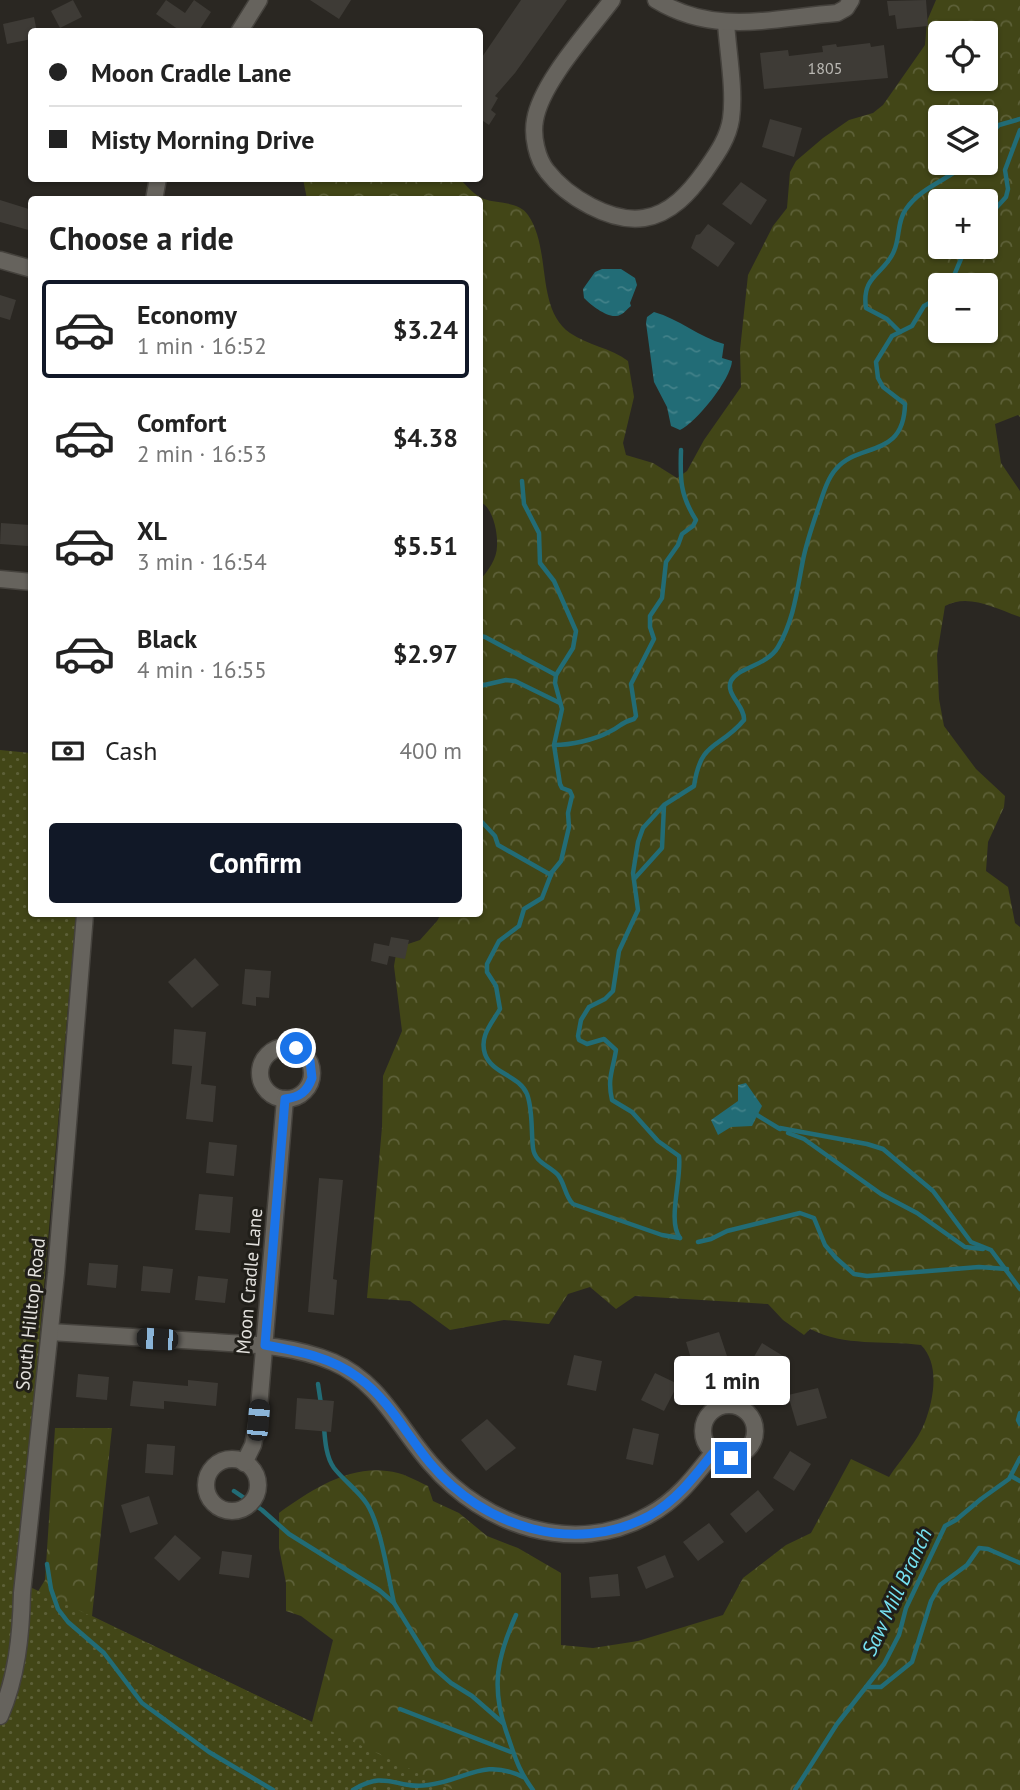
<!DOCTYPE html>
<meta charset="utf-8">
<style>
:root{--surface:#fff;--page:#f6f6f6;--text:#222;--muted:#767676;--line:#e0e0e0;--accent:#111827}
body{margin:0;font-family:"PT Sans",sans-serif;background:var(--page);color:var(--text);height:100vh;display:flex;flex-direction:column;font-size:26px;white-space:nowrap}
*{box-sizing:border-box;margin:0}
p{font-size:23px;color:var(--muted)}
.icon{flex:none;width:38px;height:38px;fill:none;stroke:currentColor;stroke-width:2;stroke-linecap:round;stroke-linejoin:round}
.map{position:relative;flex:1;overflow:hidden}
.details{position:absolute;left:28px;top:196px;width:455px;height:721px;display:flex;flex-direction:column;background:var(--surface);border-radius:7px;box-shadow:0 2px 5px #0004}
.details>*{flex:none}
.guide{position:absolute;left:28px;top:28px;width:455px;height:154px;border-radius:7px;box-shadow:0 2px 5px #0004;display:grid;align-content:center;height:154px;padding:0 21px;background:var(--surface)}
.controls{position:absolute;left:928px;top:21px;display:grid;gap:14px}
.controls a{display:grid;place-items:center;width:70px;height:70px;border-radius:7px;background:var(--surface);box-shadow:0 2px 5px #0004;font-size:35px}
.end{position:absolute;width:32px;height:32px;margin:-16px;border:9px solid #1a73e8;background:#fff;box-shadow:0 0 0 4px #fff}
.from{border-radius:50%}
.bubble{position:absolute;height:49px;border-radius:7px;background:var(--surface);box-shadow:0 2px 5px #0004;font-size:23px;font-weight:800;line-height:49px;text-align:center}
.car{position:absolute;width:21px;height:42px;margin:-21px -10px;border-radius:9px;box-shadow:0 0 5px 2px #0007;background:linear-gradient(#222 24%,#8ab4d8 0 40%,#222 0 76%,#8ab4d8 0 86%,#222 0)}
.guide b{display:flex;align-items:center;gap:24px;height:66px;font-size:26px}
.guide b+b{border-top:2px solid var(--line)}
.guide i{width:18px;height:18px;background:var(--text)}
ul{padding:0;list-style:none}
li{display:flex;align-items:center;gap:21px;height:98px;margin:0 14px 10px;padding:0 7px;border:4px solid transparent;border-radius:7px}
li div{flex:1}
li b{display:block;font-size:26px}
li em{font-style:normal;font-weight:800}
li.selected{border-color:var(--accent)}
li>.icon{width:63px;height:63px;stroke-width:1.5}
h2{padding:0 21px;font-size:32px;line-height:84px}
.pay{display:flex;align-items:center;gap:18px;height:77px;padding:0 21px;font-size:26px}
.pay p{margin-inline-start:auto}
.action{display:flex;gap:14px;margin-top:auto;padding:14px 21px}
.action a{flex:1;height:80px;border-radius:7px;background:var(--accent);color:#fff;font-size:28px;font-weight:800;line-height:80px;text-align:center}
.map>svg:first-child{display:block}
.forest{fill:url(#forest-crowns);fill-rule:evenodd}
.park{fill:url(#park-dots)}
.water{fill:url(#water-ripples)}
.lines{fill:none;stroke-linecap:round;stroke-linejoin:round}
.stream{stroke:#226c76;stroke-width:4.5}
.building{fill:#3e3b36}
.minor-casing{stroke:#45423d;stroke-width:19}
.minor{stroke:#66635d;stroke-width:16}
.route{stroke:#1a73e8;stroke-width:9}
.labels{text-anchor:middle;stroke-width:6;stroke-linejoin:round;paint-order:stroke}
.number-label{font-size:16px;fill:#bab8b3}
.street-label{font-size:19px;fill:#e3e1dd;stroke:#201e19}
.water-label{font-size:21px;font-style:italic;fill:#76e2f2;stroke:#201e19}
</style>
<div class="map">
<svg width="1020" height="1790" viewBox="0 0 1020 1790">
<defs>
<pattern id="forest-crowns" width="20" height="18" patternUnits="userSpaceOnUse" patternTransform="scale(1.75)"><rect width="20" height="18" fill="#424617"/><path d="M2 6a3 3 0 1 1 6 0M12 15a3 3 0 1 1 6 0" fill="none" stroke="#5d6038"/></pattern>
<pattern id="park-dots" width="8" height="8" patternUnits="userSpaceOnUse" patternTransform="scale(1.75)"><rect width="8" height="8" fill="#424617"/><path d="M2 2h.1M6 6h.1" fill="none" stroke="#5d6038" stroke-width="1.8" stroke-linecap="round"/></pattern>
<pattern id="water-ripples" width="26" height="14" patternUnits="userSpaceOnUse" patternTransform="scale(1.75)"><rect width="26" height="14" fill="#226c76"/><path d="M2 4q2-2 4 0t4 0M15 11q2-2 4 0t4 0" fill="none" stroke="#428189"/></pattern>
</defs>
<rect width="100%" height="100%" fill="#2a2722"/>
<path class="forest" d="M936,0H1020V417L1018,415L995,424L1001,463L1020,491V617C996,609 969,593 945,606L937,655L939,699L944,726L976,769L1005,796L1004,807L988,842L986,871L1008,887L1015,923L1020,927V1790H0V1735L29,1606L45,1580L55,1428H112L92,1616L312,1722L333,1640L301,1616L286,1611V1583L279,1548V1513C310,1491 347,1466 387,1471C402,1472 415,1480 428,1486L433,1501L459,1513L487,1536L518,1548L561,1573V1645L593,1648L638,1641L723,1615L743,1578L786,1545L811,1533L851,1459L889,1477C900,1460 918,1441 925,1422C934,1398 940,1364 921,1345C882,1340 846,1347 810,1329L804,1335L783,1320L768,1304L635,1296L616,1309L590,1287L568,1294L549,1324L504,1320L450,1330L410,1301L367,1298L382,1127L383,1076L402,1031L394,966L396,954L405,945L420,940L437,921L441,914H480V580C488,571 497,559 497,546C498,533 493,507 480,502V200L307,199L303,179H460C466,185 475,196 484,199C498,204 519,201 528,215C552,250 535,308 570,333C587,345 611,348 628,361L634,397L623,443L626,455L653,463L677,478L687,471L704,440L741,387L740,350L748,275L773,226L787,208L790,172L796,161L823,138L849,120L873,113L883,105L925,45L927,21ZM940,33H985V79H940ZM940,117H985V163H940ZM940,201H985V247H940ZM940,285H985V331H940Z"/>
<polygon class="park" points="0,750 31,753 32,914 76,914 19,1578 28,1586 454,1790 0,1790"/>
<g class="water">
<path d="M602,269H621L635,278L637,285L630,303L631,306C627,309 622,316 616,316C606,317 591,305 584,298L583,289L595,272Z"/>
<path d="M654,312C679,319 699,337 724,344L722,358L732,361C731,379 696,423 680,430L671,426L667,407L654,382L646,323L647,317Z"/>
<polygon points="746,1083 762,1106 752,1126 731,1127 718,1135 711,1120 738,1101 738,1085"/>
</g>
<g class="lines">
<g class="stream">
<polyline points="985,140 999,125 1020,119"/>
<polyline points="985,220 1006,197 1008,189 1005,170 1020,130"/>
<polyline points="950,285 966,247"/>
<path d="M900,332L887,319L866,308C861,275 885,274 894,251C900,238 897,221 906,209C921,187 948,180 967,163"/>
<path d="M522,481L524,504L539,533L540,563L554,581L576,631L573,648L556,675L555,683L562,709L554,745L560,784L562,788L570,791L572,796L568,813L569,827L561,861L552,872L542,898L524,909L519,926L499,941L487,964V972L496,986L500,1009C492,1023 479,1036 485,1054C492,1074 519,1075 527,1094C533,1110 531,1131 533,1148C535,1163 549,1165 558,1175C565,1184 565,1196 573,1204L662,1235L680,1238"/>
<polyline points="480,636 485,637 556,675"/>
<polyline points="480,686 506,680 515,681 560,703"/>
<path d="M554,745C571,745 594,740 609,732C621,727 619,723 634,719L636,716L631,684L654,639L650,627V616L662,598L666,562L678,545L682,534L693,526L696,520C680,495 680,479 681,450"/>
<polyline points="480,820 495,836 498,845 551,875"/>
<polyline points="634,879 662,848 664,806"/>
<polyline points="757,1115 780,1129"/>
<polyline points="780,1128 867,1144 883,1149 933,1191 971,1242 991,1250 1020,1289"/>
<polyline points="788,1133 804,1139 881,1194 917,1213 965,1247 983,1249"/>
<path d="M680,1238C667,1221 682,1179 679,1156L658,1141L632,1112L612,1100C607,1078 613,1070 616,1050L604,1039L587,1044L579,1040L578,1036L581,1020L589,1007L605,999L613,991L619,951L638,910L633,873L638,842L643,828L664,805L694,786C701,739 719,750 744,720C745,706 725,694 731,681C738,667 767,666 778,647C794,620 797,590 803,560C807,540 814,521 820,503C824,491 828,478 836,469C858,442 904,459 905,404L883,387L878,378L876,362L892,336L912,326L924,306L940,297"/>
<polyline points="698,1242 711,1239 727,1231 800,1213 814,1218 825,1245 836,1258 854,1274 867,1276 979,1267 1007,1269"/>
<polyline points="318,1384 321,1404"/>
<polyline points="1020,1413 1018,1420 1020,1424"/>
<path d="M324,1427C325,1440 326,1457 334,1468C344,1481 358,1490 367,1504C381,1526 388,1576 394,1603"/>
<polyline points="1011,1476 1020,1481"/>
<polyline points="234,1491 262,1510 289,1534 379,1590 394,1603 434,1668 451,1683 472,1696 503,1723"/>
<polyline points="47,1564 51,1589 58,1609 68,1622 104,1653 142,1703 209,1752 273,1790"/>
<path d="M516,1615C497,1657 491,1687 506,1731C515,1756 517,1768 533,1790"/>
<polyline points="866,1687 881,1687 912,1662 931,1601 940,1585 967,1565 979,1548 988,1549 1020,1563"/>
<polyline points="400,1709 511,1752"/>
<path d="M353,1790C387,1769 396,1790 428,1785C465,1781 483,1757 523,1777"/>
<polyline points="795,1790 837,1724 884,1664 899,1635 906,1608 945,1526 956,1520 981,1499 1009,1479 1020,1458"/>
</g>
</g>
<g class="building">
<polygon points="73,0 82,17 60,28 51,11"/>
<polygon points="166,0 185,13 194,0 211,12 198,32 182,32 156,14"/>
<polygon points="310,0 351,0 339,19"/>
<polygon points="521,0 567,0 515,73 495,96 498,98 491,110 496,114 489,125 483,121 480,126 480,60"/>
<polygon points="926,0 928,26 897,29 895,15 889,16 887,1"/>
<polygon points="34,17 37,32 32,32 32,39 7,44 3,24"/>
<polygon points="870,43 871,47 884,45 888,78 764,89 760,53 788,50 789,56 823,52 822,46 836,44 837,47"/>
<polygon points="770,119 802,128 794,157 762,147"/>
<polygon points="741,182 767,200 751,225 722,204"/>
<polygon points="0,200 32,210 32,231 0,222"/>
<polygon points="708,224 735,243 718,267 691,248 696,235 700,234"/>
<polygon points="0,295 16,300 10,320 0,317"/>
<polygon points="1,523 30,525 28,546 0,544"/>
<polygon points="391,937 409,940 405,959 389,956 387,965 371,961 374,943 389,946"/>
<polygon points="195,958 219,985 192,1008 168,982"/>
<polygon points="245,969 271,971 269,998 256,997 256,1006 242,1004"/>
<polygon points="174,1029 206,1032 201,1084 216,1086 213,1122 186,1119 192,1066 172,1064"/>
<polygon points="209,1142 237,1145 234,1176 206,1173"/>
<polygon points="319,1178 343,1180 333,1279 337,1280 334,1315 308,1312"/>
<polygon points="199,1194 233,1197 230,1233 195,1230"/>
<polygon points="89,1263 118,1265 116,1288 87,1285"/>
<polygon points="143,1266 173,1269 170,1293 141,1291"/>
<polygon points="198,1276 228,1279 225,1303 195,1300"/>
<polygon points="719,1332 729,1362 695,1372 686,1342"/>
<polygon points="762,1343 788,1359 774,1382 748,1367"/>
<polygon points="574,1355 602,1361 596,1391 567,1385"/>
<polygon points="655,1373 678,1384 664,1411 641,1400"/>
<polygon points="78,1374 109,1377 107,1400 76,1397"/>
<polygon points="188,1380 218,1383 216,1406 164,1401 164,1409 130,1406 133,1381 188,1386"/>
<polygon points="818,1388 827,1418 797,1426 788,1395"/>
<polygon points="297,1398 334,1401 331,1432 295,1429"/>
<polygon points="487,1419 516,1448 486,1471 461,1440"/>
<polygon points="633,1428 659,1434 653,1465 626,1459"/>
<polygon points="147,1444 175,1446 173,1475 145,1473"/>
<polygon points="790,1451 811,1464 794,1491 773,1478"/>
<polygon points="758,1490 774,1510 746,1533 730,1514"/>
<polygon points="149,1496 158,1524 130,1533 121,1505"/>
<polygon points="709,1523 724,1542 698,1561 683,1542"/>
<polygon points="175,1535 201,1558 179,1581 154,1558"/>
<polygon points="222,1551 252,1555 249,1578 219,1574"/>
<polygon points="665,1555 674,1577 646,1589 637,1567"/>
<polygon points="618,1574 620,1596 591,1598 589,1577"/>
</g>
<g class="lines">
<g class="minor-casing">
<g id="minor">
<path d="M612,0C588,32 541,83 535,120C532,136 537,159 547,171C567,197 611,223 644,218C671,214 690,192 705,171C716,155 728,139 731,119C735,90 728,53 726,23"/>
<path d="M656,0C715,36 772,18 837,13L846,8L851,0"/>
<polyline points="239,32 259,0"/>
<polyline points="154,200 158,178"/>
<polyline points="0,260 32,269"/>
<polyline points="0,579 32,582"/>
<circle cx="286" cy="1073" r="26"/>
<path d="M50,1332C99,1335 148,1338 198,1341C243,1344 290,1344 333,1362C380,1382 399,1428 431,1464C484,1526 574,1557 649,1515C676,1501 695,1476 713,1453"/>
<circle cx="729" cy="1431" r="26"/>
<circle cx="232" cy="1485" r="26"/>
<polyline points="244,1463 253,1445 258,1420 285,1099"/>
<path d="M0,1716C17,1677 21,1635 22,1593L56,1273L85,914"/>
</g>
</g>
<use href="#minor" class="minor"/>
</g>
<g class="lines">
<path class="route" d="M296,1048L310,1061L312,1078C307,1092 300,1097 285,1099L265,1345C298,1351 331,1357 359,1378C390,1401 406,1434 430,1463C483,1527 574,1556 649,1516C676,1501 695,1476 713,1453L731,1458"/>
</g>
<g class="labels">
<g class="number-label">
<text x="825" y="74">1805</text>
</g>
<g class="street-label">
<text transform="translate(249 1281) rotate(-85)" y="7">Moon Cradle Lane</text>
<text transform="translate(30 1314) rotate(-84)" y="7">South Hilltop Road</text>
</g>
<g class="water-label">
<text transform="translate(897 1592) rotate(-65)" y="7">Saw Mill Branch</text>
</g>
</g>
</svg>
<div class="controls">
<a><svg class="icon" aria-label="locate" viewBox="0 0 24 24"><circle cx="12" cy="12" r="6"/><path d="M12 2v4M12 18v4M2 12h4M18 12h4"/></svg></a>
<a><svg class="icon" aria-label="layers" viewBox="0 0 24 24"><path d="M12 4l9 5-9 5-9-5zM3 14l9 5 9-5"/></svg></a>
<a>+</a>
<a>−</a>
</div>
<i class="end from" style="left:296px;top:1048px"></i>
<i class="end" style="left:731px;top:1458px"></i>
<div class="bubble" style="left:674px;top:1356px;width:116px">1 min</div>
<i class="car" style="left:157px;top:1339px;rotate:274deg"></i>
<i class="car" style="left:258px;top:1420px;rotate:5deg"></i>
<div class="guide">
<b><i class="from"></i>Moon Cradle Lane</b>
<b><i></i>Misty Morning Drive</b>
</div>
<section class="details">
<h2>Choose a ride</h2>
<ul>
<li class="selected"><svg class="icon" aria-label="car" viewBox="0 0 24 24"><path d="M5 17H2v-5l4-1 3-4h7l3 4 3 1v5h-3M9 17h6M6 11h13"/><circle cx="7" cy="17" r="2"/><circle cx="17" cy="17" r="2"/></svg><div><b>Economy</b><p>1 min · 16:52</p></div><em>$3.24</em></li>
<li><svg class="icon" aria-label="car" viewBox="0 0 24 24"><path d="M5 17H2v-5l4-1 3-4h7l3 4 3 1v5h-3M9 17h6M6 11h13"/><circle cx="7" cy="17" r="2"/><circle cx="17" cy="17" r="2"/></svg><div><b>Comfort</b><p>2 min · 16:53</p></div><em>$4.38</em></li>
<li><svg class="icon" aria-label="car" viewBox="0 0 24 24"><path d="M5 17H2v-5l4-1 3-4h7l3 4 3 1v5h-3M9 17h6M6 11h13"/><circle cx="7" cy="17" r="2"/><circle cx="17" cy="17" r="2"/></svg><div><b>XL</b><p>3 min · 16:54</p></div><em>$5.51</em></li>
<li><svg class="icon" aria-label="car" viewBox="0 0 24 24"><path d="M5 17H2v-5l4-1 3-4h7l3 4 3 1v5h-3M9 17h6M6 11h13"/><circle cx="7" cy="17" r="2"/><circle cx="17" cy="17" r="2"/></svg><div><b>Black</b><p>4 min · 16:55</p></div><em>$2.97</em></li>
</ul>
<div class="pay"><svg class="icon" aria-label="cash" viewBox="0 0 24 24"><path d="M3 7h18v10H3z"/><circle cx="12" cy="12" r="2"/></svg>Cash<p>400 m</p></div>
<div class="action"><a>Confirm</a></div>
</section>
</div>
